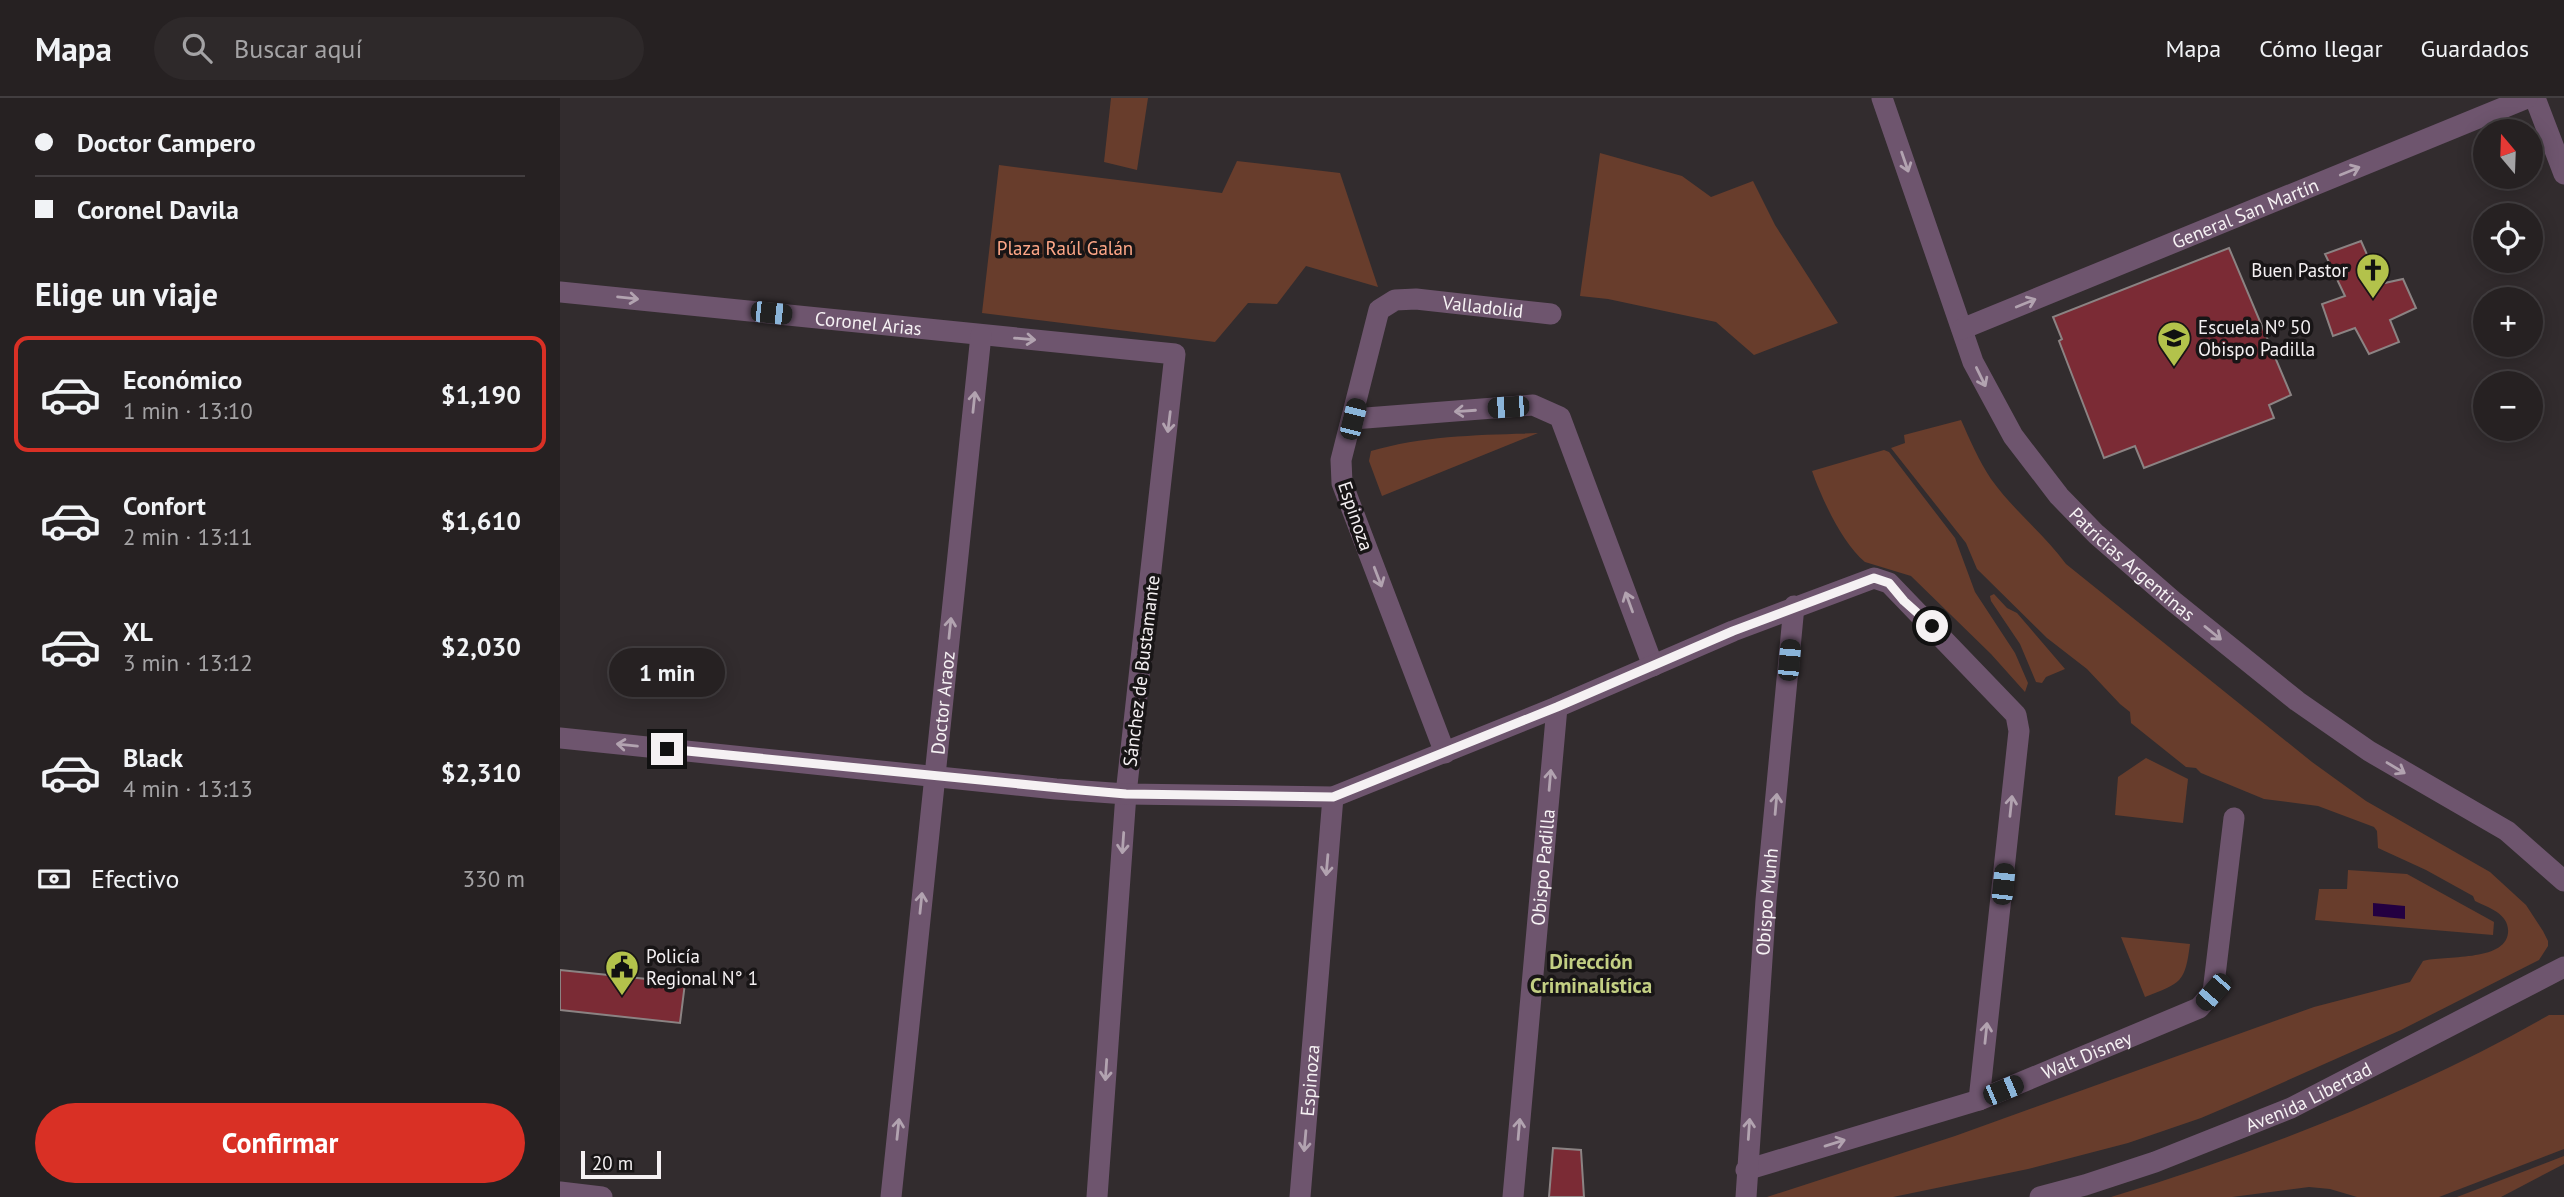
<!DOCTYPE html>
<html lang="es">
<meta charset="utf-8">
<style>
:root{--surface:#262122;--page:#2e292a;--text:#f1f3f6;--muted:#a4a3a5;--line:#423e40;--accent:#d93025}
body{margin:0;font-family:"PT Sans",sans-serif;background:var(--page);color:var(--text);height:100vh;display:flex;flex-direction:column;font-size:26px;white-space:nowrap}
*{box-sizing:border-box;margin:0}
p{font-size:23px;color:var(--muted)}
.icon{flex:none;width:38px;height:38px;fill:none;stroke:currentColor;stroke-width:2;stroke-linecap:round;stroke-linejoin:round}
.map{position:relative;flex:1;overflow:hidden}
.side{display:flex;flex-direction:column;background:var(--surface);width:560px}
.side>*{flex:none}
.banner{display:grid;align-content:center;height:154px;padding:0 35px;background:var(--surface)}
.needle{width:46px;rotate:341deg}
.tools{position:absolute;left:1913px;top:21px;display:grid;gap:14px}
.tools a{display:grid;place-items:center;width:70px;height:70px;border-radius:50%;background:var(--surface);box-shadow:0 4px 18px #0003,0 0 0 2px var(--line);font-size:35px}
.scale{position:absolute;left:21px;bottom:18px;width:80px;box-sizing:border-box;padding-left:7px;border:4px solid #f5f1f3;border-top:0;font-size:19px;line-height:24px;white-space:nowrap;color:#f5f1f3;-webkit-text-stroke:5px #181516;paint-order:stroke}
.end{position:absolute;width:32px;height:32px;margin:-16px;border:9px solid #f5f1f3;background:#111;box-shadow:0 0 0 4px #111}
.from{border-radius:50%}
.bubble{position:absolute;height:49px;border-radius:24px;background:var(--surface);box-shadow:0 4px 18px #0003,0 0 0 2px var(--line);font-size:23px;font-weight:700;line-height:49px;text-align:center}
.car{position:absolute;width:21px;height:42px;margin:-21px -10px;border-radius:9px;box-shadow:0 0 5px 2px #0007;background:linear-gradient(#222 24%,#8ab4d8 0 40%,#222 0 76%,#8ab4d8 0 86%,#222 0)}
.banner b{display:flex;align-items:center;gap:24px;height:66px;font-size:26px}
.banner b+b{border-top:2px solid var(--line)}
.banner i{width:18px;height:18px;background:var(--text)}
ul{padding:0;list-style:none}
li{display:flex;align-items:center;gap:21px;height:116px;margin:0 14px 10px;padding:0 21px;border:4px solid transparent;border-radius:14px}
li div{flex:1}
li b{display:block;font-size:26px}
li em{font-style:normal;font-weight:700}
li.selected{border-color:var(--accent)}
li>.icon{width:63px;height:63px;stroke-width:1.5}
h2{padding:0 35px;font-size:32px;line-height:84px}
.pay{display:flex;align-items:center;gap:18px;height:77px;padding:0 35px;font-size:26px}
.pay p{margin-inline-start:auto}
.cta{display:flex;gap:14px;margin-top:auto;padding:14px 35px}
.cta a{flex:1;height:80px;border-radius:42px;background:var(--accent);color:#fff;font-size:28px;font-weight:700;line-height:80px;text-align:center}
header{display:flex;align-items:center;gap:42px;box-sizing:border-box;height:98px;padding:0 35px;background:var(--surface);border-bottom:2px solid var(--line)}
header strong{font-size:33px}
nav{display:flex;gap:38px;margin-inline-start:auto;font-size:24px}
.search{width:490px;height:63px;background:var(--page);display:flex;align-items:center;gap:18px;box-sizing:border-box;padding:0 24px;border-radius:38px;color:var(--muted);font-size:26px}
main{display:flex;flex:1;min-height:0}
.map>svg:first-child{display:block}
.green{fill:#683d2c}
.water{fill:#230041}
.building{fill:#7b2b35;stroke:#8b8383;stroke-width:2}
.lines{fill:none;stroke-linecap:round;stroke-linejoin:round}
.minor{stroke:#6e556e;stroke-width:21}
.oneway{stroke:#b2a3b0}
.route{stroke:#f5f1f3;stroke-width:9}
.labels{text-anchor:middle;stroke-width:7;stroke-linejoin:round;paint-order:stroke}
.street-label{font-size:19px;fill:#f5f1f3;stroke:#181516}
.park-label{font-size:19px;fill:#fea787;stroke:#181516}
.poi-label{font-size:19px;fill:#f5f1f3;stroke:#181516;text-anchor:start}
.neighbourhood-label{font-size:21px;font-weight:bold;fill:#c3cf83;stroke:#181516}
</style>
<header>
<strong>Mapa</strong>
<div class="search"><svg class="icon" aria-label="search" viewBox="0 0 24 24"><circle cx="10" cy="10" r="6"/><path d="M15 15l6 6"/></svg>Buscar aquí</div>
<nav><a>Mapa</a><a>Cómo llegar</a><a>Guardados</a></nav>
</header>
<main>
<section class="side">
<div class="banner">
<b><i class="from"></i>Doctor Campero</b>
<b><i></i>Coronel Davila</b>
</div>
<h2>Elige un viaje</h2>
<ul>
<li class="selected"><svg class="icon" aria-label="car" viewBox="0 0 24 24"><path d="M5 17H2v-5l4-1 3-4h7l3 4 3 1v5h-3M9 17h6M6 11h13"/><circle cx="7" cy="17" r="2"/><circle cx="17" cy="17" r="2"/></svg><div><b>Económico</b><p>1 min · 13:10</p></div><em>$1,190</em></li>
<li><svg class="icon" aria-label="car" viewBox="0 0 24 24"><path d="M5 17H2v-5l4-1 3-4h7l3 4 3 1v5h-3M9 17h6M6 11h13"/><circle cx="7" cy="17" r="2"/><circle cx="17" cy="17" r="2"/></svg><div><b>Confort</b><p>2 min · 13:11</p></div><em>$1,610</em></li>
<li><svg class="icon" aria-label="car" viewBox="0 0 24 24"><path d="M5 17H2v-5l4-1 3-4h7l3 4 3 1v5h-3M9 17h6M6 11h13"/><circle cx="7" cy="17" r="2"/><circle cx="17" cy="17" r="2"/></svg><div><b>XL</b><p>3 min · 13:12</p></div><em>$2,030</em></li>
<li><svg class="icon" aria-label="car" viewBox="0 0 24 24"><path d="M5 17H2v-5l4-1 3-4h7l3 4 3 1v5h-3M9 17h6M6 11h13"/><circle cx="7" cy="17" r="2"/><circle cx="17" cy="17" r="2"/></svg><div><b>Black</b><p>4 min · 13:13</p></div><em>$2,310</em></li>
</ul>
<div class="pay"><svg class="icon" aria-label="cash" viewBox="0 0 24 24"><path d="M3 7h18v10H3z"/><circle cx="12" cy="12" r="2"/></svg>Efectivo<p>330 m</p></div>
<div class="cta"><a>Confirmar</a></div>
</section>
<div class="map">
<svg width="2004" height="1099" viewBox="0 0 2004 1099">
<rect width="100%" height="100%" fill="#322c2e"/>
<g class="green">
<polygon points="551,0 588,0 577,72 544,64"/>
<polygon points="1040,55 1122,78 1151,99 1193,83 1215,127 1278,225 1194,257 1156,224 1048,201 1020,198"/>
<polygon points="677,63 780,75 818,189 746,168 717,206 688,205 655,244 422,215 439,67 662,95"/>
<path d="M1401,322C1410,342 1419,363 1431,381C1453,412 1484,436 1506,466L1752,664L1806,703L1930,774L1966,807L1983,833L1988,843V848L1979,862L1841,932L1688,1000L1641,1020L1568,1045L1468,1071L1333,1099H1207L1395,1038L1754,909L1850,884L1863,863C1884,857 1945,864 1948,835C1950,816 1929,810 1915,803L1913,798L1866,772L1818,750L1817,733L1814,729L1758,708L1704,701L1641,675L1636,670L1626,669L1571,625L1570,614L1560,606L1527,571L1487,540L1417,471L1406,445L1331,350L1345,345L1344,337Z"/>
<path d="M978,335L822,398L809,363L811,353C865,337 922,337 978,335Z"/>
<path d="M1324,352L1329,354L1395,440L1415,494L1455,555L1468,585L1465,594L1431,556L1351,478L1305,464C1282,445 1262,401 1252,373Z"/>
<polygon points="1434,496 1447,510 1457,515 1505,571 1486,579 1482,585 1476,584 1460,546 1431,503 1430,498"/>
<polygon points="1586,660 1628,681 1623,725 1555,717 1558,679"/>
<polygon points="1788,772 1847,776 1934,824 1933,837 1755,822 1759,791 1787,791"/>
<path d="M1561,839L1630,846C1625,885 1621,885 1585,899Z"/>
<path d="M1989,917H2004V1051L1879,1099H1797L1770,1091L1749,1089L1672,1099H1551C1702,1053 1852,995 1989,917Z"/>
<polygon points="2004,1058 2004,1066 1941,1099 1897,1099"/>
</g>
<polygon class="water" points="1813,805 1845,808 1845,821 1813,818"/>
<g class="building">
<polygon points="1801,143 1820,186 1843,181 1856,210 1830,222 1839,244 1809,256 1795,230 1773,238 1762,206 1785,198 1765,156"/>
<polygon points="1669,150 1731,297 1709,307 1714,320 1584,370 1575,348 1544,360 1499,243 1502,241 1493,219"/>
<polygon points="0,872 125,885 120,925 0,912"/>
<polygon points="993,1050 1021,1052 1024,1099 989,1099"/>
</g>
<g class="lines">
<g class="minor">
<path id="s1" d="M1322,0L1413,264L1453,338L1499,398L1536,436L1613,503L1737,603L1809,653L1947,733L2004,783"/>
<polyline points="1975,0 2004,76"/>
<path id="s2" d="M0,194L615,256L566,696L537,1099"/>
<path id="s3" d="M1402,231L1967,0"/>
<polyline points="793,321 973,307 1000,319 1093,568"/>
<polyline points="0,640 496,691 566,696 773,699 997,609 1173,533 1314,480 1329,485 1456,617 1459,633 1419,1002"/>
<path id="s4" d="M885,655L782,385L781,362L819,212L835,202L856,201L991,216"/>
<path id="s5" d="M1186,1072L1419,1002L1639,910L1653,894L1674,720"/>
<polyline points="0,1094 42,1099"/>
<path id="s6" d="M331,1099L421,237"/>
<path id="s7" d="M740,1099L773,699"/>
<path id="s8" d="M953,1099L997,609"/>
<path id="s9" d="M1186,1099L1206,802L1234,508"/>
<path id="s10" d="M1480,1099L1525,1087L1595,1064L1731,1010L2004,869"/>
</g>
</g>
<defs><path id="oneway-shaft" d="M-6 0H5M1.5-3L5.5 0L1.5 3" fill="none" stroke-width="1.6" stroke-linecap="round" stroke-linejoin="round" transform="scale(1.75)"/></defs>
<g class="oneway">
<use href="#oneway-shaft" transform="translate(1345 64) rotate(71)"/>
<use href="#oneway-shaft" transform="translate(1790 73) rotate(-22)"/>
<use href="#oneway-shaft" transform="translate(68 200) rotate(6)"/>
<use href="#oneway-shaft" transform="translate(1466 205) rotate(-22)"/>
<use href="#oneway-shaft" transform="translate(465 241) rotate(5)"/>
<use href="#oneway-shaft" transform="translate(1421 279) rotate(64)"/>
<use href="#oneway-shaft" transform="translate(414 304) rotate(-84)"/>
<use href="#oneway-shaft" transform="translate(905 313) rotate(176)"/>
<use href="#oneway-shaft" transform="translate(609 324) rotate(97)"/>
<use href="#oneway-shaft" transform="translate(818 479) rotate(69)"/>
<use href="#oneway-shaft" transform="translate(1069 504) rotate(-110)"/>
<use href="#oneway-shaft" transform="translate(390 530) rotate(-84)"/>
<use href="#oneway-shaft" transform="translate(1653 535) rotate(39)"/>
<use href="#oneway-shaft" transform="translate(67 647) rotate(-174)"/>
<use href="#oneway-shaft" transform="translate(1836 670) rotate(31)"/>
<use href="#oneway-shaft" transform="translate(990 682) rotate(-85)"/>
<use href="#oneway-shaft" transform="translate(1216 706) rotate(-85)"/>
<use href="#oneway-shaft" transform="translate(1451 708) rotate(-84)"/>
<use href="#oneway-shaft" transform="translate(563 745) rotate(94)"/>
<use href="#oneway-shaft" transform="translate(767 767) rotate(95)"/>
<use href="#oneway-shaft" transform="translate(361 805) rotate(-84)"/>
<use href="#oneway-shaft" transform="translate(1426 935) rotate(-84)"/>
<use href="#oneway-shaft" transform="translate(546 972) rotate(94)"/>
<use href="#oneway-shaft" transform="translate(338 1031) rotate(-84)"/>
<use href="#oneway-shaft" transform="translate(959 1031) rotate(-85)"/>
<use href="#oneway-shaft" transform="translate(1189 1031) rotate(-86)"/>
<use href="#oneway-shaft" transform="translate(745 1043) rotate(95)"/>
<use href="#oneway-shaft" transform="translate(1275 1045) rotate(-17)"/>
</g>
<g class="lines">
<polyline class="route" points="107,651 520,692 566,696 773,699 997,609 1173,533 1314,480 1329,485 1344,503 1372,528"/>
</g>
<defs>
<g id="church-pin" transform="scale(1.75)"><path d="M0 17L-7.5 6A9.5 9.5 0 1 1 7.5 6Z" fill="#b3c24b" stroke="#181516"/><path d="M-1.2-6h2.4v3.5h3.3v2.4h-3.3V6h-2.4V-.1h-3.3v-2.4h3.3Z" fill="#111"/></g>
<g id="school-pin" transform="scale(1.75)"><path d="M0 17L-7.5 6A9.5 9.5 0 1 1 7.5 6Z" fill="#b3c24b" stroke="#181516"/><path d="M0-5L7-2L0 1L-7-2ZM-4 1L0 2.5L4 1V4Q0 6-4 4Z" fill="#111"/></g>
<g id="civic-pin" transform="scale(1.75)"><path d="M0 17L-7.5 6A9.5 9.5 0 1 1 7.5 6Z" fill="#b3c24b" stroke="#181516"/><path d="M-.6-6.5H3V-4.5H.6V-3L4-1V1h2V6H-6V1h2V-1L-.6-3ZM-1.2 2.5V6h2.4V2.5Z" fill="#111"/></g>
</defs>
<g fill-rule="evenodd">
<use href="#church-pin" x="1813" y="172"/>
<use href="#school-pin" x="1614" y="240"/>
<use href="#civic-pin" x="62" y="869"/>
</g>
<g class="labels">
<g class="street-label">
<text dy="7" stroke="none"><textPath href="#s3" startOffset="306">General San Martín</textPath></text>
<text dy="7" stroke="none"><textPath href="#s4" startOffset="574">Valladolid</textPath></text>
<text dy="7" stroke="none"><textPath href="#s2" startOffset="310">Coronel Arias</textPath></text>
<text transform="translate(796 418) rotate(71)" y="7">Espinoza</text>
<text dy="7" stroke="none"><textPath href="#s1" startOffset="539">Patricias Argentinas</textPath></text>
<text transform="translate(581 573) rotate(-83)" y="7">Sánchez de Bustamante</text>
<text dy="7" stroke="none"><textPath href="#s6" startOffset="497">Doctor Araoz</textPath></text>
<text dy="7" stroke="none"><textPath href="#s8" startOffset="331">Obispo Padilla</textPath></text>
<text dy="7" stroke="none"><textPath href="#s9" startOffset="296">Obispo Munh</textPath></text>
<text dy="7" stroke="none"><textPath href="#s5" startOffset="360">Walt Disney</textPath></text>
<text dy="7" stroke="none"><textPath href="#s7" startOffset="117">Espinoza</textPath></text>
<text dy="7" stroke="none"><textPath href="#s10" startOffset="287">Avenida Libertad</textPath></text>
</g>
<g class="park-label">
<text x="505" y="157">Plaza Raúl Galán</text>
</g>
<g class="poi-label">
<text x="1788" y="179" text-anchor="end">Buen Pastor</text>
<text x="1638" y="236">Escuela Nº 50<tspan x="1638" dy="22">Obispo Padilla</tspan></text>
<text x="86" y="865">Policía<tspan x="86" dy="22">Regional N° 1</tspan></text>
</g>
<g class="neighbourhood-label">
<text x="1031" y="871">Dirección<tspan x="1031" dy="24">Criminalística</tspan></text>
</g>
</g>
</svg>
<div class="tools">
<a><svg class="needle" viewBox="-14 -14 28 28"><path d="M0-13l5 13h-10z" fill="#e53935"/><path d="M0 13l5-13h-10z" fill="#a4a3a5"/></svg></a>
<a><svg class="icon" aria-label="locate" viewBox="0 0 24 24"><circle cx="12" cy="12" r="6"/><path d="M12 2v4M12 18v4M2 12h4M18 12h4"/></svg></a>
<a>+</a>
<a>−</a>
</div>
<div class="scale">20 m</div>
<i class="end from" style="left:1372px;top:528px"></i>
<i class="end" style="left:107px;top:651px"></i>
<div class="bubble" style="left:49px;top:550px;width:116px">1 min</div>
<i class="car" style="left:211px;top:215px;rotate:96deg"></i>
<i class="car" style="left:948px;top:309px;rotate:266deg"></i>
<i class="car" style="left:793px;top:321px;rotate:14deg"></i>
<i class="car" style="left:1229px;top:562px;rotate:5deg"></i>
<i class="car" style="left:1443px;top:786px;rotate:6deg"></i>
<i class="car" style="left:1653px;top:894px;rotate:221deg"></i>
<i class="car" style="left:1443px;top:992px;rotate:67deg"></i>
</div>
</main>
